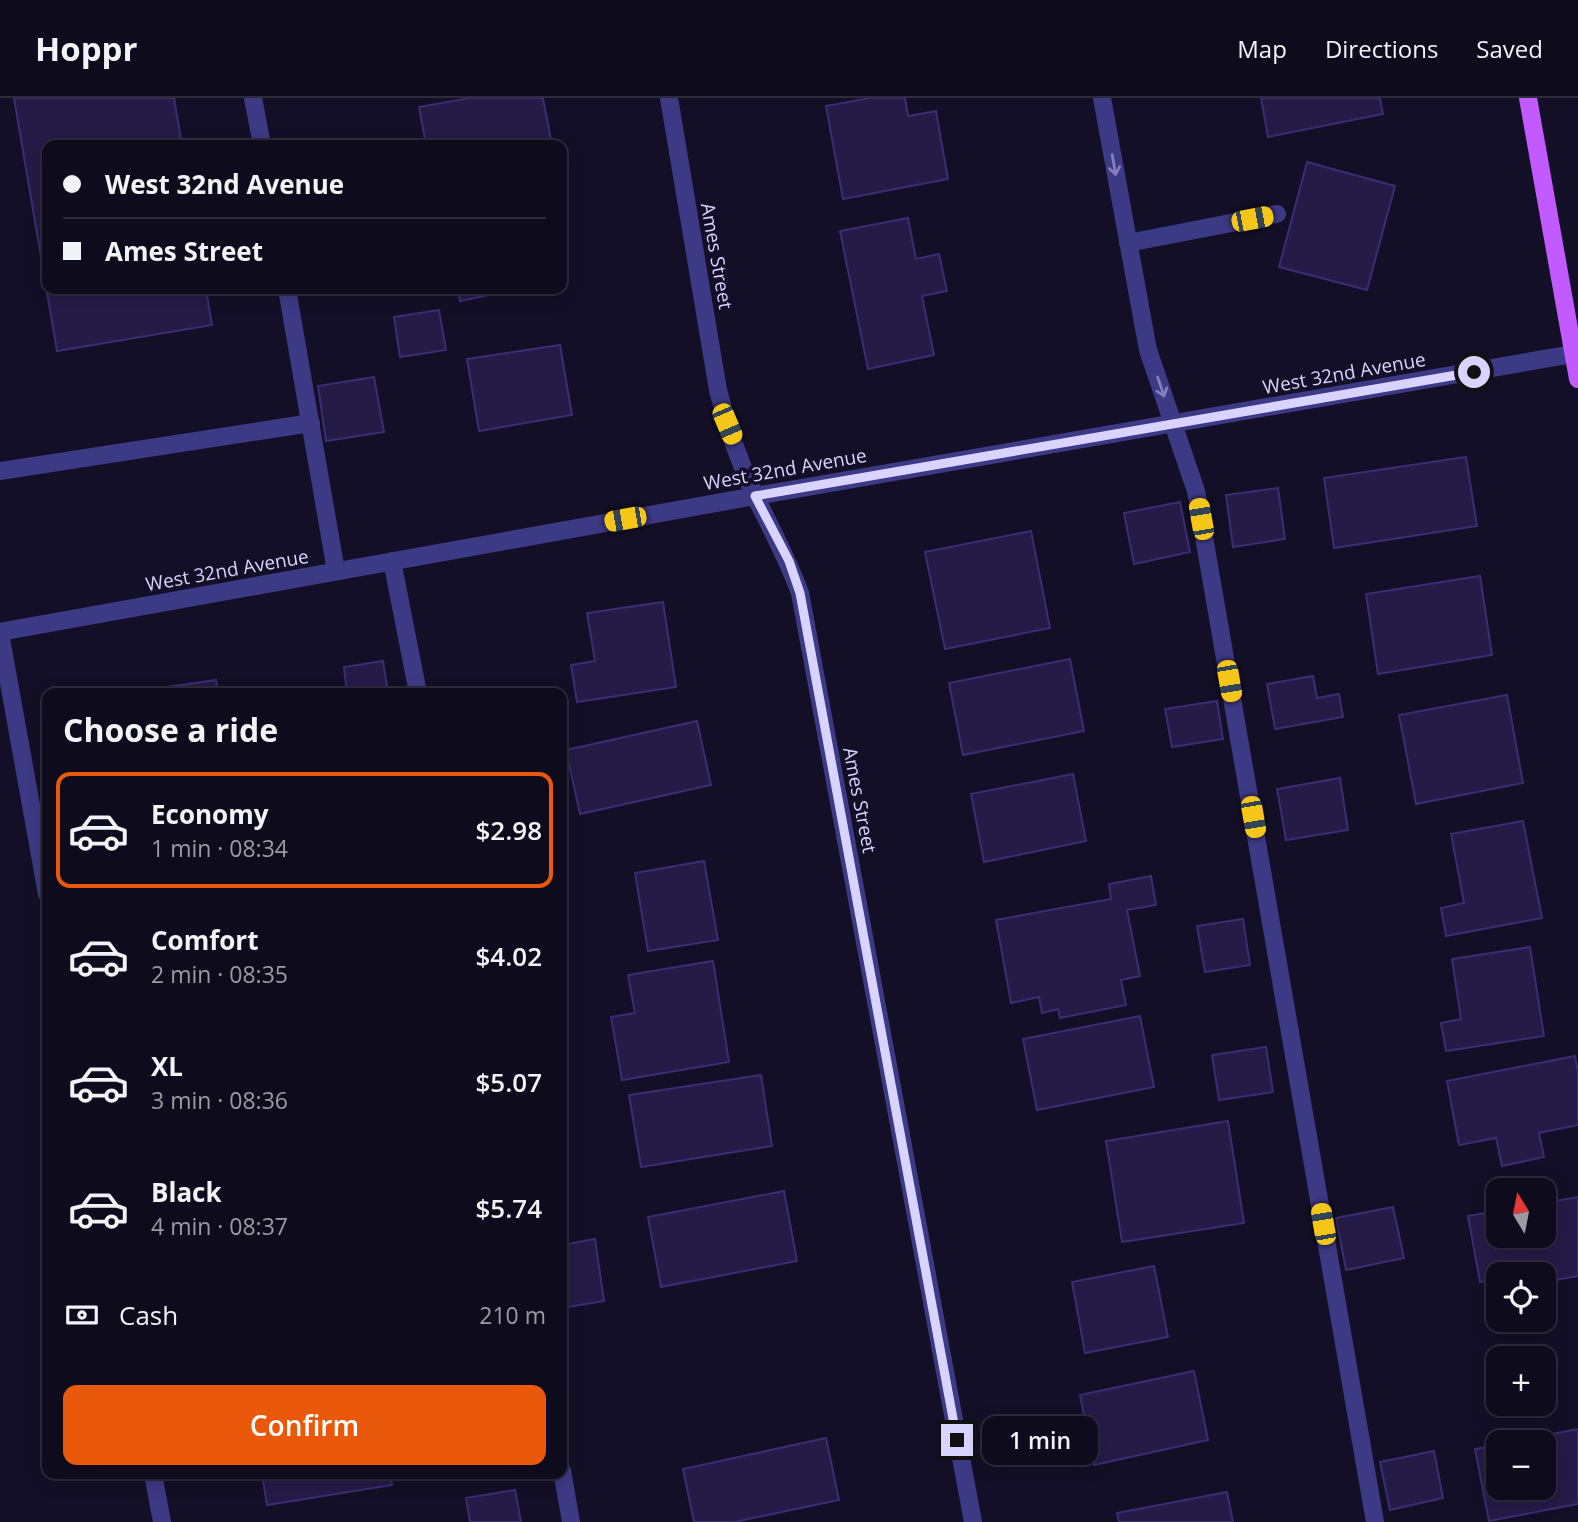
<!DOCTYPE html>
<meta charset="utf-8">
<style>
:root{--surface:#0e0b1c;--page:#1c1929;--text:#f1f3f6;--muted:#9b9ba3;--line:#2e2b3b;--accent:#ea580c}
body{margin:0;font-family:"Open Sans",sans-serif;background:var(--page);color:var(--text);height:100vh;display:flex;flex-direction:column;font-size:26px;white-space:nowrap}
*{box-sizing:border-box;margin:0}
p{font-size:23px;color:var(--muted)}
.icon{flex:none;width:38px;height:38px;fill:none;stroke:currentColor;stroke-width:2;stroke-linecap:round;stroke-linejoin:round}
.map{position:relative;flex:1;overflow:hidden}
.sheet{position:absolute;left:42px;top:590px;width:525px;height:791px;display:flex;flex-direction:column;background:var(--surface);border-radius:14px;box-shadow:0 4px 18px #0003,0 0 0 2px var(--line)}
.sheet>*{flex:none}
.top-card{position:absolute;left:42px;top:42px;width:525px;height:154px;border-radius:14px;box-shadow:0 4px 18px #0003,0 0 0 2px var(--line);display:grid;align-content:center;height:154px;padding:0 21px;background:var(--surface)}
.needle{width:46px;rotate:350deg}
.buttons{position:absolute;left:1486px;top:1080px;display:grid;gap:14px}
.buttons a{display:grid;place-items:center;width:70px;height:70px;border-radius:14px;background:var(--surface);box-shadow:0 4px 18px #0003,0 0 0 2px var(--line);font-size:35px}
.end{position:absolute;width:32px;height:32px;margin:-16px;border:9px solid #d9d4ff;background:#111;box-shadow:0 0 0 4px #111}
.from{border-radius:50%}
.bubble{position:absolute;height:49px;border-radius:14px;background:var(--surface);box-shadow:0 4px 18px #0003,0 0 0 2px var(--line);font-size:23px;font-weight:600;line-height:49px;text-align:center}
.car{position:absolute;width:21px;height:42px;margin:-21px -10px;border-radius:9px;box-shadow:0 0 5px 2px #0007;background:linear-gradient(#f5c518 24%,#345 0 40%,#f5c518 0 76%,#345 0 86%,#f5c518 0)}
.top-card b{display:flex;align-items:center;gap:24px;height:66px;font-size:26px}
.top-card b+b{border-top:2px solid var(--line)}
.top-card i{width:18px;height:18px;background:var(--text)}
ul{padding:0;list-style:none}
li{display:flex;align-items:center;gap:21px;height:116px;margin:0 14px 10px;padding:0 7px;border:4px solid transparent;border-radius:14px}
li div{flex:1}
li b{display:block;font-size:26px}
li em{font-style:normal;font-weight:600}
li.current{border-color:var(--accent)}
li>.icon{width:63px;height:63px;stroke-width:1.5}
h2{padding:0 21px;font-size:32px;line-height:84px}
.pay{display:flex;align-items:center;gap:18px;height:77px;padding:0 21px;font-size:26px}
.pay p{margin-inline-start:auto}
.button{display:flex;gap:14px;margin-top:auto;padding:14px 21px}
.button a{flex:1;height:80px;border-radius:14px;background:var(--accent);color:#fff;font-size:28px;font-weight:600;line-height:80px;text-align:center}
header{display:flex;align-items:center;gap:42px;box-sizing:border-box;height:98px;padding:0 35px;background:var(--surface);border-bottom:2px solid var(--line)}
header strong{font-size:33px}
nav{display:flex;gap:38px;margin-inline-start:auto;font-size:24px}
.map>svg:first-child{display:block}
.building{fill:#241b47;stroke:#3b2d73;stroke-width:2}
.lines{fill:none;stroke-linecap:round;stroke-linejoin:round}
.service{stroke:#3d3a85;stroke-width:18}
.minor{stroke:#3d3a85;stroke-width:18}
.tertiary{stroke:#3d3a85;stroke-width:18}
.primary{stroke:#c25bff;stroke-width:18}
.oneway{stroke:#837fbc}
.route{stroke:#d9d4ff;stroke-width:9}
.labels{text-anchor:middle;stroke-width:7;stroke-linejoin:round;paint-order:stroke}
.street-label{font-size:19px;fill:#d9d4ff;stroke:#130f26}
</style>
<header>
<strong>Hoppr</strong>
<nav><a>Map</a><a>Directions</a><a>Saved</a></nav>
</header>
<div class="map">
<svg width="1578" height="1424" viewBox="0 0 1578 1424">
<rect width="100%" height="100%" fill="#130f26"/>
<g class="building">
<polygon points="14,0 174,0 182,47 47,47 47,191 206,191 212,227 57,253"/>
<polygon points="470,0 543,0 552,47 426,47 419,9"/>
<polygon points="870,0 905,0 908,18 936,13 948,81 843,101 826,8"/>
<polygon points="1261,0 1380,0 1383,16 1268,39"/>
<polygon points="1307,64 1395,88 1367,192 1279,169"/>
<polygon points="908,120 916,161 939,156 947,193 922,198 934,257 868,271 840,133"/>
<polygon points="458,191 519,191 460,203"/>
<polygon points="439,212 446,252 400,259 394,219"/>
<polygon points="560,247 572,317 479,333 467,261"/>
<polygon points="374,279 384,334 326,343 318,288"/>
<polygon points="1466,359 1477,428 1334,450 1324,380"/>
<polygon points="1278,390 1285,441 1233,449 1226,397"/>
<polygon points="1180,404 1190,454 1134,466 1124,415"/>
<polygon points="1031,433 1050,530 945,551 925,454"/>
<polygon points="1480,478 1492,557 1378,576 1366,496"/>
<polygon points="663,504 676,589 577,604 571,567 595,563 587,515"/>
<polygon points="1070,561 1084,633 963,657 949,585"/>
<polygon points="383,563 388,595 347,595 344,569"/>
<polygon points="1313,578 1317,600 1339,596 1343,619 1275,631 1267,586"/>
<polygon points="216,582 218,595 139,595 139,593"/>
<polygon points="1507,597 1523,685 1416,706 1399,617"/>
<polygon points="1217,603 1223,641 1172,649 1165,611"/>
<polygon points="697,623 711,687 580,716 566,652"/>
<polygon points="1073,676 1086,743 984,764 971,696"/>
<polygon points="1340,680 1348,732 1286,742 1277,691"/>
<polygon points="1523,723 1542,820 1446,838 1441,810 1464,805 1451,736"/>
<polygon points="704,763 718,842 648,853 635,775"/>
<polygon points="1151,778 1156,807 1127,812 1140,878 1121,882 1126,907 1060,920 1058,911 1042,915 1039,899 1011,905 996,822 1111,801 1109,786"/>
<polygon points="1243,821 1250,867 1205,874 1197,828"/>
<polygon points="1530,849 1544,938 1446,953 1441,925 1461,921 1452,861"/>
<polygon points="713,863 729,964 622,982 611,919 635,915 628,877"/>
<polygon points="1140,918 1154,989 1037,1012 1023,941"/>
<polygon points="1266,949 1273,994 1219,1002 1212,957"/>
<polygon points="1575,958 1578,974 1578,1027 1539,1035 1544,1059 1502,1068 1496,1040 1459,1047 1447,983"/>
<polygon points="761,977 772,1048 641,1069 629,997"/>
<polygon points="1228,1023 1244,1125 1122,1144 1106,1043"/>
<polygon points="784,1093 797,1163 661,1189 648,1119"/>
<polygon points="1578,1099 1578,1178 1544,1184 1544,1176 1498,1176 1498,1181 1480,1184 1468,1118 1498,1113 1498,1138 1544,1138 1544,1105"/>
<polygon points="1393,1109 1404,1160 1346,1172 1336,1120"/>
<polygon points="595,1141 604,1203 562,1210 562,1147"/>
<polygon points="1154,1168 1168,1239 1085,1255 1072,1184"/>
<polygon points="1194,1273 1208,1342 1094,1367 1080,1297"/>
<polygon points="1578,1331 1578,1406 1489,1423 1475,1351 1498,1347 1498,1390 1544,1390 1544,1344 1511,1344"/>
<polygon points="826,1340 839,1402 734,1424 694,1424 683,1371"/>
<polygon points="1434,1353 1443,1400 1390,1412 1380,1364"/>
<polygon points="262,1376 390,1376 392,1387 267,1407"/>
<polygon points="515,1392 521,1424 470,1424 466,1400"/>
<polygon points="1227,1394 1233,1424 1119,1424 1117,1415"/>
</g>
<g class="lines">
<g class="service">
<polyline points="253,0 262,47"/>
<polyline points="1102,0 1148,252 1196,393 1375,1424"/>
<polyline points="1128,145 1277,116"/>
<polyline points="287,191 336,473"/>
<polyline points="0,373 311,325"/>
<polyline points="392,463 418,595"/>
<polyline points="562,1372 571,1424"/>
</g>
<g class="minor">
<path d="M669,0L718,292C727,328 740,366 756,400C772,432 788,462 800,495L973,1424"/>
<polyline points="0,535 47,796"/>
<polyline points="153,1376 162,1424"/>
</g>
<polyline class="tertiary" points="0,534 755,398 1578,255"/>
<polyline class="primary" points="1528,0 1578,281"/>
</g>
<defs><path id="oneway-shaft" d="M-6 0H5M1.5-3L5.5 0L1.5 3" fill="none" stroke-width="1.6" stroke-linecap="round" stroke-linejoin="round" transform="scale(1.75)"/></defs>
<g class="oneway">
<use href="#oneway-shaft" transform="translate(1114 67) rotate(80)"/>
<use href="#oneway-shaft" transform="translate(1161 289) rotate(71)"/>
</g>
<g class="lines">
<polyline class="route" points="957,1342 800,495 789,463 755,398 1474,274"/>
</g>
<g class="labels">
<g class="street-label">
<text transform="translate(717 158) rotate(80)" y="7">Ames Street</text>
<text transform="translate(1344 275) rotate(-10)" y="7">West 32nd Avenue</text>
<text transform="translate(785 371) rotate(-10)" y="7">West 32nd Avenue</text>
<text transform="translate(227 472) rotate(-10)" y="7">West 32nd Avenue</text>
<text transform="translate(860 702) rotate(79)" y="7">Ames Street</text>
</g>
</g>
</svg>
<div class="buttons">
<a><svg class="needle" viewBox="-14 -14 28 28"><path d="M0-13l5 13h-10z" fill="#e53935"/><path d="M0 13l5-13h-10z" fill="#9b9ba3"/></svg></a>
<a><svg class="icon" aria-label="locate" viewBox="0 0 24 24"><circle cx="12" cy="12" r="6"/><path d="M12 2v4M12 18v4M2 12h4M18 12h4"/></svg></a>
<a>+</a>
<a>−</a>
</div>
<i class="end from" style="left:1474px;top:274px"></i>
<i class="end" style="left:957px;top:1342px"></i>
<div class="bubble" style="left:982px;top:1318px;width:116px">1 min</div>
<i class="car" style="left:1252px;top:121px;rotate:79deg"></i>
<i class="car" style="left:727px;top:326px;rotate:157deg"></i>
<i class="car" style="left:625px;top:421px;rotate:260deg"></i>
<i class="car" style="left:1201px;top:421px;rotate:350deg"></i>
<i class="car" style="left:1229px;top:583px;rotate:170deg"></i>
<i class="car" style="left:1253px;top:719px;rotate:170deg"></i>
<i class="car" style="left:1323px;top:1126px;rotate:350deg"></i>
<div class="top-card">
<b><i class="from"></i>West 32nd Avenue</b>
<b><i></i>Ames Street</b>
</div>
<section class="sheet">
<h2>Choose a ride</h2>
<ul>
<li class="current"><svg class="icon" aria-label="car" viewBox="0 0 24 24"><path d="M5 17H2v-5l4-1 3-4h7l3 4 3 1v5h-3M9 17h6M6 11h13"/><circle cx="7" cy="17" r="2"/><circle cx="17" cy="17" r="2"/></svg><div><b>Economy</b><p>1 min · 08:34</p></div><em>$2.98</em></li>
<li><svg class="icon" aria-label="car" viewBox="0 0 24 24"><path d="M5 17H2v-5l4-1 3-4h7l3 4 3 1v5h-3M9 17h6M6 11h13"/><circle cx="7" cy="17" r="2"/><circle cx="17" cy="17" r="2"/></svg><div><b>Comfort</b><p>2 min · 08:35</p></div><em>$4.02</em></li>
<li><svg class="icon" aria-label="car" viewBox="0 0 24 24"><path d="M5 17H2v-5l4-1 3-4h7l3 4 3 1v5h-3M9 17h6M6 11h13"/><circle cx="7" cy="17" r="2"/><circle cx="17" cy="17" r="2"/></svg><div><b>XL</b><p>3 min · 08:36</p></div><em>$5.07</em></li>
<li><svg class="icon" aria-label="car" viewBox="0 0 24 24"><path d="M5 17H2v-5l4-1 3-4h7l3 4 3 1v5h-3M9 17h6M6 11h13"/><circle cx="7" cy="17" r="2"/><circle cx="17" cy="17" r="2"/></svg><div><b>Black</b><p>4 min · 08:37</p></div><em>$5.74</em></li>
</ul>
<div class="pay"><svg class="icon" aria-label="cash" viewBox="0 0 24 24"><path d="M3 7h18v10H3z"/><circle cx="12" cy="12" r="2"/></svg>Cash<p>210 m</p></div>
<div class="button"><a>Confirm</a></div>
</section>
</div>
